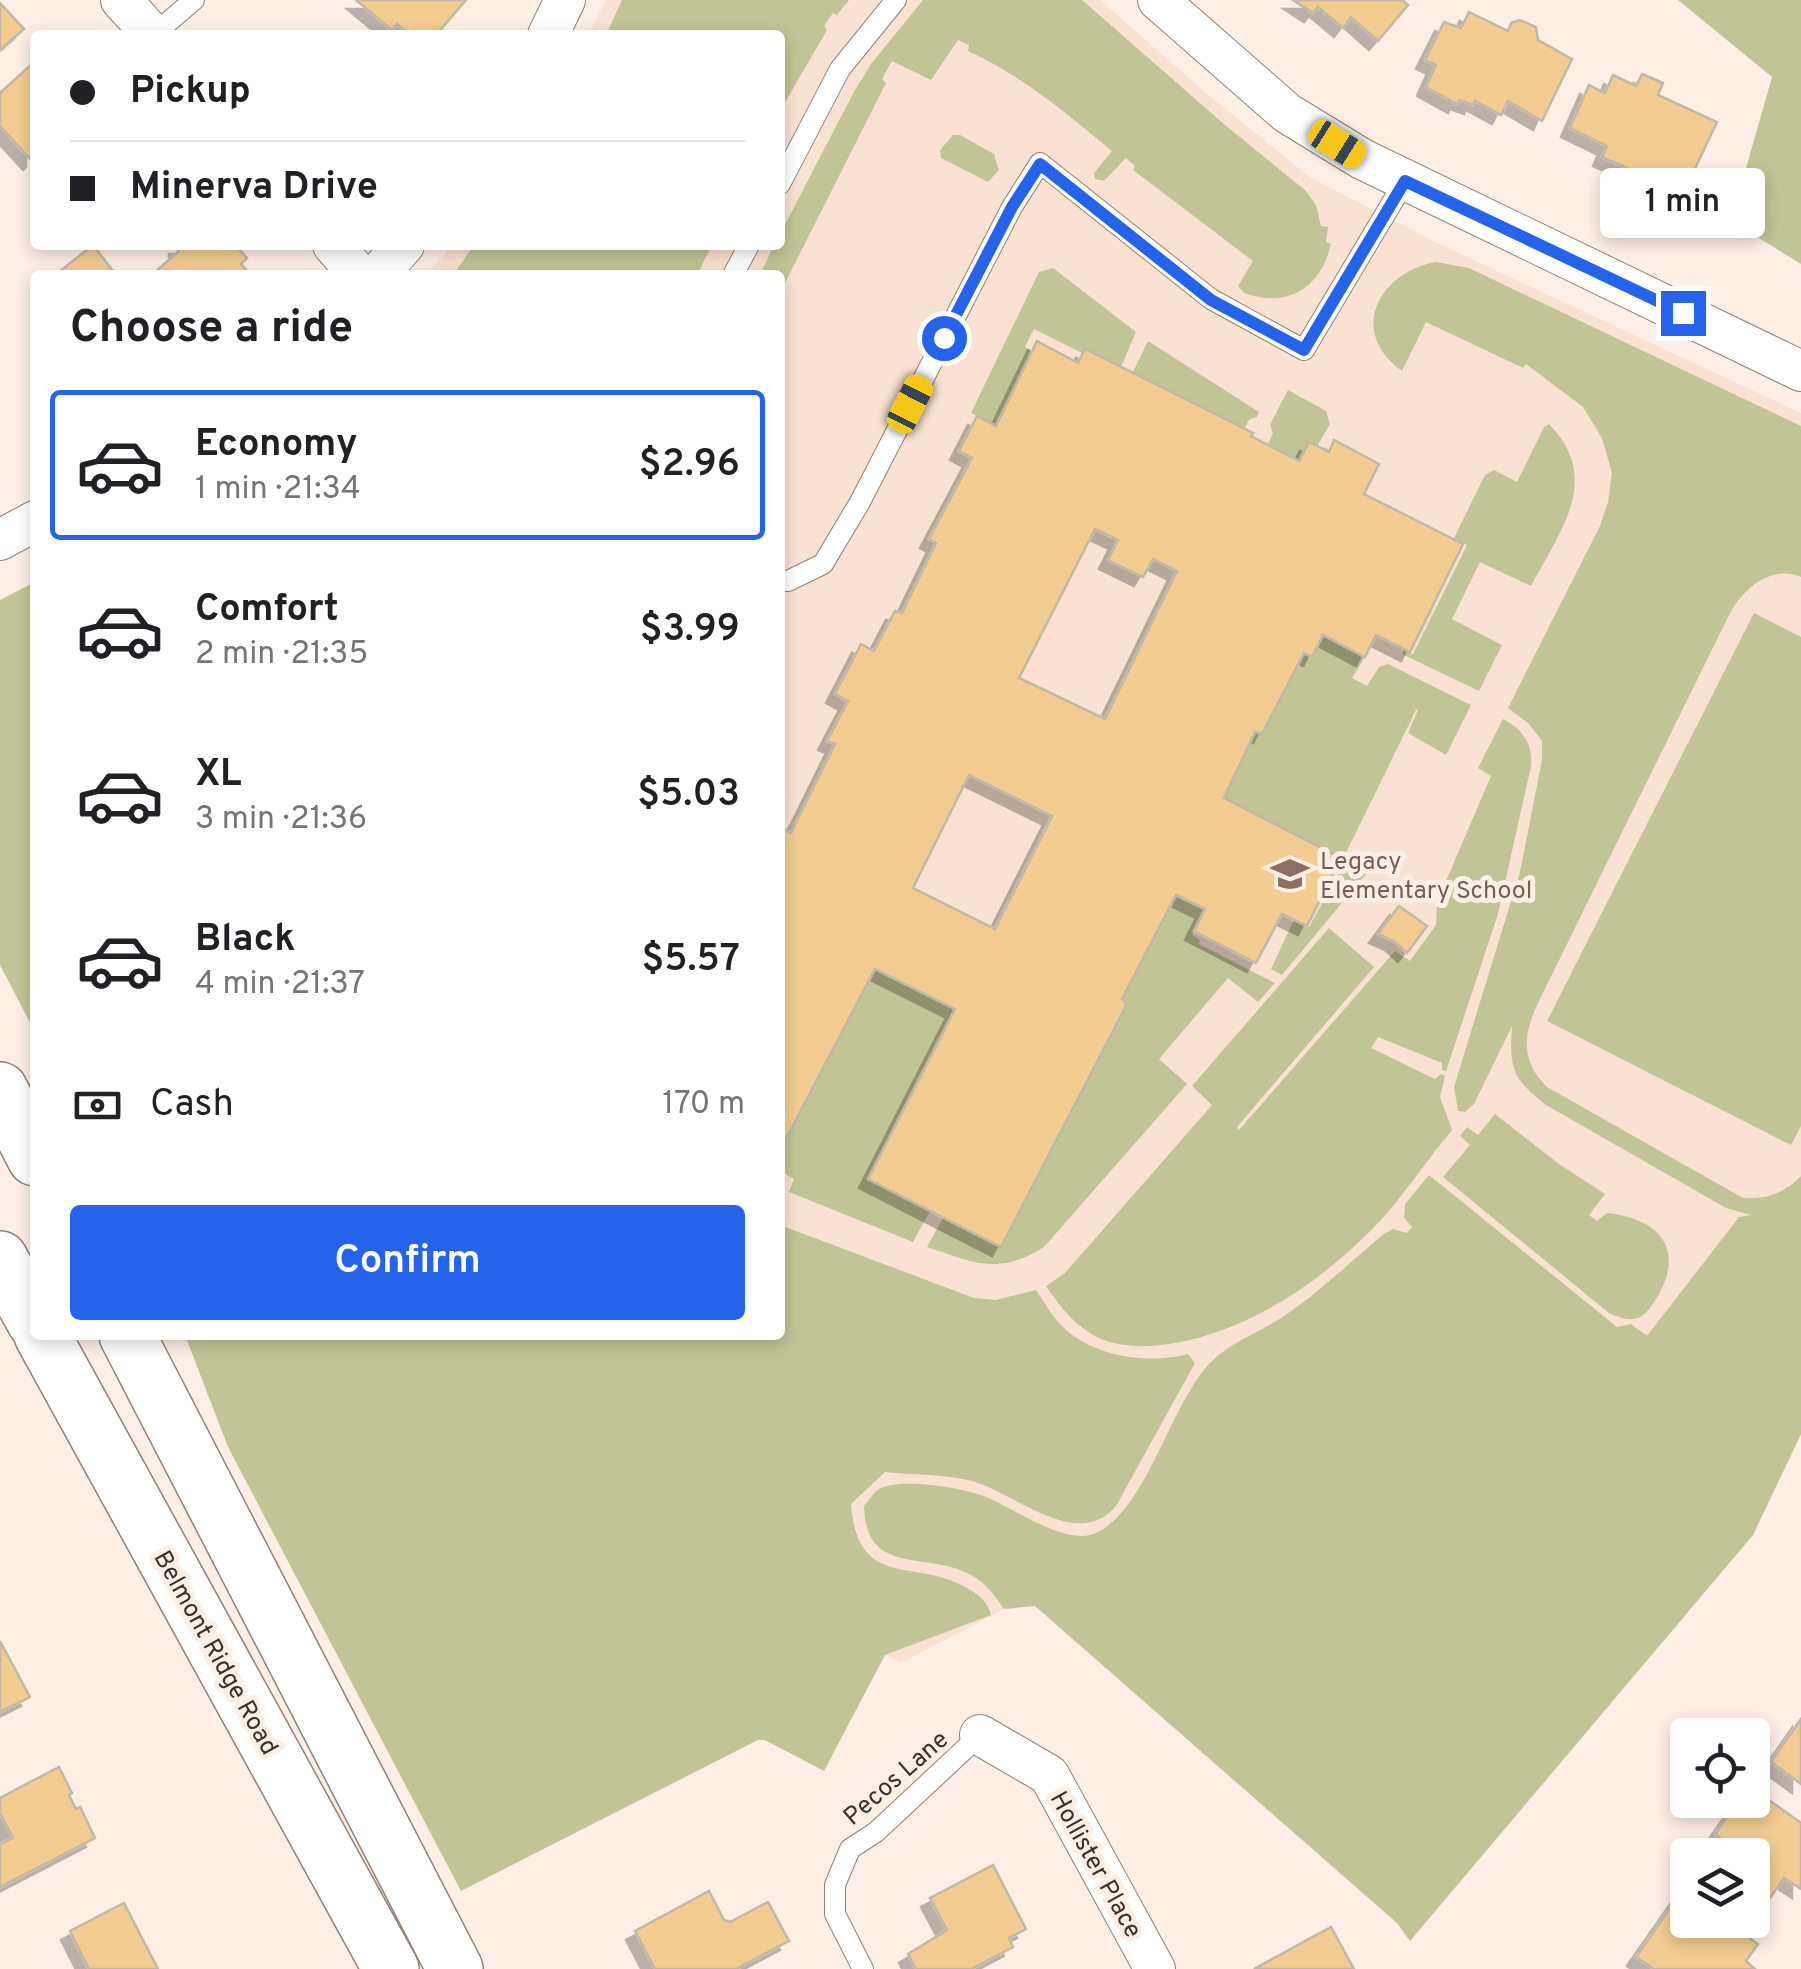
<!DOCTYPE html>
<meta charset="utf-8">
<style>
:root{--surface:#fff;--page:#f2f2f2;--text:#202124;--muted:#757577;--line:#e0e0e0;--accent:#2563eb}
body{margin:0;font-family:Overpass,sans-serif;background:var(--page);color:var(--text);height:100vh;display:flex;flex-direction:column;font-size:38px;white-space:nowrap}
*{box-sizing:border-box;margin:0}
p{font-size:32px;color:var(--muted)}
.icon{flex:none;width:55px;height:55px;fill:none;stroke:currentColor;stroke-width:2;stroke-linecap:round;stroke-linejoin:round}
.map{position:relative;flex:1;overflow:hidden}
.sheet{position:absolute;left:30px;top:270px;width:755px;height:1070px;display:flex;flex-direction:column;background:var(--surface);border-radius:10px;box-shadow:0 5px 15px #0003}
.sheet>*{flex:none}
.hud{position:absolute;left:30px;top:30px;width:755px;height:220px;border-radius:10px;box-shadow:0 5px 15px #0003;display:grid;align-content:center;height:220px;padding:0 40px;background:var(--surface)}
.controls{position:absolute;left:1670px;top:1718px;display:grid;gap:20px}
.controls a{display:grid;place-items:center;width:100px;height:100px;border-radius:10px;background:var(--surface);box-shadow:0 5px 15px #0003;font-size:50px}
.end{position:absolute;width:45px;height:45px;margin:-22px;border:12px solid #2563eb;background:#fff;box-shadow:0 0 0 5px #fff}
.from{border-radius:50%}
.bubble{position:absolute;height:70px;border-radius:10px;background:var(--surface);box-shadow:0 5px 15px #0003;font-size:32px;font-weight:600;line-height:70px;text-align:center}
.car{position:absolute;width:30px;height:60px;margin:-30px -15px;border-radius:12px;box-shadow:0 0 8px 2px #0007;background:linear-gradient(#f5c518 24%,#345 0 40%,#f5c518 0 76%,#345 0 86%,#f5c518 0)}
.hud b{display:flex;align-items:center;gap:35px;height:95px;font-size:38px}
.hud b+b{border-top:2px solid var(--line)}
.hud i{width:25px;height:25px;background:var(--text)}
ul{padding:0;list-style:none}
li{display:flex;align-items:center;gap:30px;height:150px;margin:0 20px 15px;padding:0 20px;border:5px solid transparent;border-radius:10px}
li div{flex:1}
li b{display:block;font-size:38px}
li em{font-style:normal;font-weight:600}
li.current{border-color:var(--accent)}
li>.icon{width:90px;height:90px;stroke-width:1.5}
h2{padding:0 40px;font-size:45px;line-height:120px}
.pay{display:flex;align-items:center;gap:25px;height:110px;padding:0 40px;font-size:38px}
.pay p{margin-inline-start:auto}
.action{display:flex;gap:20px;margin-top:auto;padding:20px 40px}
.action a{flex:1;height:115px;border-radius:10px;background:var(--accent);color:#fff;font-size:40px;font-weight:600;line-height:115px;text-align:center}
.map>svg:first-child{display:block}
.built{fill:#fae2d2}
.green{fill:#c1c496}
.building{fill:#f2cc91;stroke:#c2b8a8;stroke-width:2.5;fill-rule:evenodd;filter:url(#shadow)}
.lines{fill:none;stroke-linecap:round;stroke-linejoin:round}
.lane-casing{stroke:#908176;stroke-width:22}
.street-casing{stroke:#908176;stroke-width:42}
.secondary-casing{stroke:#908176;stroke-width:58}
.lane{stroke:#fff;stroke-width:20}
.street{stroke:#fff;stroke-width:40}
.secondary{stroke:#fff;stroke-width:55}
.route{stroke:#2563eb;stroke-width:12}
.labels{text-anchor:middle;stroke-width:10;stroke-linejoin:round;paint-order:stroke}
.education-label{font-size:25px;fill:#785e54;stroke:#feefe6;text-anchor:start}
.street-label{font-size:25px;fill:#37312c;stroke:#feefe6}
</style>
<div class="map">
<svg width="1801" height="1969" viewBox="0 0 1801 1969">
<defs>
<filter id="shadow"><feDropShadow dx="-9" dy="9" stdDeviation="0" flood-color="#0004"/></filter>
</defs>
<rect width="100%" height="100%" fill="#feefe6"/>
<polygon class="built" points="606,0 1100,0 1206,93 1311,178 1433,241 1801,413 1801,1435 1753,1535 1410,1941 1397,1923 1035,1606 1004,1609 901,1663 824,1622 461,1891 228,1447 185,1335 780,1335 780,275 425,275 453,245 780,245 780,35 588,35"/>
<g class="green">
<polygon points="622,0 849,0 837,15 833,13 824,26 827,30 780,111 780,35 606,35"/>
<path d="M923,0H1082L1225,125L1306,191L1316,205L1321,226L1328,227L1326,242L1331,244C1321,288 1287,309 1244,293L1238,286L1253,261L1133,170L1135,166L1126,158L1104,181L1095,179L1094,173L1112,151C1066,113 1022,76 968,51L969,45L958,40L931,80L892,61L882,79L886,83L780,293V275H760L774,245H780V234L855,90L871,64Z"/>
<polygon points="1678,0 1801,0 1801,264 1731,221 1772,77"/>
<polygon points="953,135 960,135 994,154 999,170 988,182 941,158 940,150"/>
<polygon points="474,245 712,245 697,275 453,275"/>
<path d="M1436,262L1469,268L1801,426V577C1771,565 1746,587 1731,611L1537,1005C1523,1036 1521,1062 1547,1087L1743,1198C1766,1200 1785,1193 1801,1176V1434L1753,1535L1410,1941L1397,1923L1035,1606L1004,1609C995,1596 986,1583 971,1575C927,1550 866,1578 864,1506C868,1501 874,1492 879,1489C900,1477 963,1488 984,1496C1012,1507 1066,1547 1096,1533C1146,1510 1169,1409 1208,1365C1229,1342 1259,1333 1284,1316C1320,1292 1351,1261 1384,1234L1393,1229L1407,1233L1412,1227L1404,1218L1405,1204L1429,1175L1617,1327L1631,1324L1647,1336L1739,1217L1751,1215L1726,1208L1546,1105C1512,1079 1509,1067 1512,1026L1474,1104L1465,1112L1458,1111L1454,1087L1520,872L1542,760V741L1528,723L1508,708L1600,526L1608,502L1612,473L1602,438L1583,407L1526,364L1523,368L1426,322L1402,371C1347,332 1379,272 1436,262Z"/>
<polygon points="1053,268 1136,332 1121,367 1086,349 1082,353 1034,329 1025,347 1032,352 996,426 971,413 1039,272"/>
<polygon points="1148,341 1259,412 1257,417 1249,420 1244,429 1133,372"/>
<polygon points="1288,390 1326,411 1330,424 1317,446 1308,442 1299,461 1268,444 1273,433 1270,425"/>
<path d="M1549,424C1603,479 1560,531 1531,586L1480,562L1452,619L1502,645L1479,691L1402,654L1404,649L1413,654L1467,545L1454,538L1485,475L1494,470L1517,482L1544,427Z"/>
<polygon points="35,582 35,1032 0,965 0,600"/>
<polygon points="1754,613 1801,637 1801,1126 1791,1145 1547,1021"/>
<polygon points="1323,635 1365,657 1352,678 1367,686 1379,667 1388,664 1471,705 1446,755 1408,733 1418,710 1412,707 1416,710 1343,859 1224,798 1255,732 1262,734 1304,653 1312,657"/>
<path d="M1503,719C1522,729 1533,743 1531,766L1498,914L1446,1071L1442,1070V1063L1378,1037L1371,1048L1435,1079L1441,1074L1445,1076L1440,1097L1452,1130C1428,1159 1406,1192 1381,1220C1325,1279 1255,1328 1175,1343C1146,1348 1112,1349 1087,1331C1069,1319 1058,1303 1046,1286L1065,1273L1212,1105L1192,1086L1329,928L1374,967L1237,1127L1239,1130L1395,951L1410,961L1436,925L1437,902L1491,776L1478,768Z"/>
<polygon points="1344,863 1366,874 1282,975 1271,969 1294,920 1309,927"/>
<path d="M1176,895L1205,909L1192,935L1200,940L1199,944L1275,983L1258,1002L1228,978L1159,1059L1187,1084L1044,1247C997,1276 976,1263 927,1247L943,1218L1002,1247L1127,1004L1122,999Z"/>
<polygon points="875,969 955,1009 868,1179 930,1211 913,1242 789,1192 794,1179 780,1171 780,1150"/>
<path d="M1495,1114L1559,1164L1605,1194L1589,1215L1597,1221L1607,1213C1654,1218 1685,1244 1660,1292C1655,1301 1649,1312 1640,1317C1630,1322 1618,1317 1609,1313L1443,1177L1470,1145L1460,1136L1467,1127L1478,1135Z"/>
<path d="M780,1225L974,1298L995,1300L1036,1290C1046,1305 1057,1324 1071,1334C1103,1358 1151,1364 1188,1354L1195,1363L1116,1506C1078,1552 1015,1493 972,1481C944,1474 913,1475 885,1472L851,1504C858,1594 918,1555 972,1591C981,1597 988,1603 991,1615L885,1655L824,1771L765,1740H758L461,1891L228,1447L185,1335H780Z"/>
</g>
<g class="building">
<polygon points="356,0 466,0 436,35 411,35 397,24 392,30"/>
<polygon points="1293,0 1402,0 1408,5 1378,41 1351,17 1343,28 1318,7 1313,13"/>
<polygon points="0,3 24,29 0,50"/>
<polygon points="1469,12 1508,31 1511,23 1520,20 1536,27 1538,40 1572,59 1542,121 1508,101 1501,115 1475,101 1473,105 1459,100 1457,104 1426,87 1436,65 1425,60 1444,22 1461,28"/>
<polygon points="35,61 35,158 32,161 0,126 0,93"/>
<polygon points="1642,74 1663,83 1658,95 1717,122 1690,179 1680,175 1669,199 1636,184 1637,181 1624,175 1627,168 1602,157 1607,146 1570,128 1589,85 1605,93 1613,75 1636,86"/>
<polygon points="93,245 116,275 63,275 60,271"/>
<polygon points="178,245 235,245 247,258 241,264 251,275 158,275 155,272 178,252"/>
<path d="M1037,341L1078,363L1085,349L1253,433L1251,436L1299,461L1309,442L1329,452L1334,440L1379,464L1364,494L1463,544L1410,652L1376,635L1365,657L1323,635L1312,657L1304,653L1262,734L1255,732L1224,798L1341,858L1307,926L1282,914L1256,963L1194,931L1205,909L1176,895L1122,999L1127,1004L1001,1247L868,1179L955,1009L875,969L780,1150V838L784,829L791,833L835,744L827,741L848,701L835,694L861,644L874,651L895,611L902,613L936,543L929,539L972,458L959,451L977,416L996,426ZM1095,529L1118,540L1108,560L1143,577L1153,559L1177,571L1105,719L1019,678ZM969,775L1052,816L995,929L913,888Z"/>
<polygon points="1399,906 1427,926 1407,953 1394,941 1378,934"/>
<polygon points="0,1641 30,1697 0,1712"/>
<polygon points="1801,1719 1801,1784 1771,1762"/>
<polygon points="59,1767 72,1793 69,1795 76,1809 80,1807 95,1838 0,1887 0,1844 13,1838 0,1813 0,1798"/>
<polygon points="1752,1788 1801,1823 1801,1889 1784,1878 1763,1908 1752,1901 1752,1855 1714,1855 1724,1841 1715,1834 1739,1800 1752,1800"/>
<polygon points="993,1865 1026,1929 1009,1938 1013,1947 971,1969 916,1969 908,1954 947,1930 930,1898"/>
<polygon points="709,1891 724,1920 730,1922 768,1902 789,1941 736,1969 655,1969 635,1931"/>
<polygon points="1682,1891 1688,1895 1688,1920 1723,1920 1758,1944 1746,1961 1755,1969 1654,1969 1636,1957"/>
<polygon points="124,1903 158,1969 89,1969 70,1931"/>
<polygon points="1331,1927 1354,1969 1254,1969"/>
</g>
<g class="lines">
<g class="lane-casing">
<g id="lane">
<polyline points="153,35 194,0"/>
<polyline points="780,184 840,69 896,0"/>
<polyline points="733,275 749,245"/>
<polyline points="780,581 788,581 823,564 860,502 1012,207 1040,163 1211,299 1304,350 1405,181"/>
<polyline points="863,1969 835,1914 835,1885 850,1849 876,1832 980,1735"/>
</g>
</g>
<g class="street-casing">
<g id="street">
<polyline points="121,0 153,35"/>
<polyline points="1158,0 1287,113 1362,159 1801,371"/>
<polyline points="548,35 565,0"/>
<polyline points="333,245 359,275"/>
<polyline points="377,275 404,245"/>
<polyline points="0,540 35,521"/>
<polyline points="980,1735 1049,1775 1155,1969"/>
</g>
</g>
<g class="secondary-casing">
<g id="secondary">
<polyline points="0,1090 35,1158"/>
<polyline points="0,1259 35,1322"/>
<polyline points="42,1335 391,1969"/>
<polyline points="127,1335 455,1969"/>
</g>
</g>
<use href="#lane" class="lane"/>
<use href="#street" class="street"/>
<use href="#secondary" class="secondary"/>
</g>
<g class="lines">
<polyline class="route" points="944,338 1012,207 1040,164 1211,300 1304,350 1405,181 1683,313"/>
</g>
<defs>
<g id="school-bare" transform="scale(3)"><path d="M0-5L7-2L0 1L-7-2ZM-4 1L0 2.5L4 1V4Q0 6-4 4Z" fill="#8d6e63" stroke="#feefe6" stroke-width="2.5" paint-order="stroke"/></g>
</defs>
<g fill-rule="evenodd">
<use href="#school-bare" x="1290" y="874"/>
</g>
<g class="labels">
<g class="education-label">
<text x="1320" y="869">Legacy<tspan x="1320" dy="29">Elementary School</tspan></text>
</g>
<g class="street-label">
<text transform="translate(217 1652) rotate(61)" y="9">Belmont Ridge Road</text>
<text transform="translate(895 1777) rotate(-41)" y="9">Pecos Lane</text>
<text transform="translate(1097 1864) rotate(61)" y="9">Hollister Place</text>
</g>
</g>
</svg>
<div class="controls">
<a><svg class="icon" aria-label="locate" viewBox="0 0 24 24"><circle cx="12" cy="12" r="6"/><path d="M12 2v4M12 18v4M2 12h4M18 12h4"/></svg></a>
<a><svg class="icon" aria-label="layers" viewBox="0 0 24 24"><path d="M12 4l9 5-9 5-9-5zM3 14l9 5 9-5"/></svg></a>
</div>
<i class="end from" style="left:944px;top:338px"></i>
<i class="end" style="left:1683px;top:313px"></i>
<div class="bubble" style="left:1600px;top:168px;width:165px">1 min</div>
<i class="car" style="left:1337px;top:144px;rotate:122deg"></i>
<i class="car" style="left:910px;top:404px;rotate:27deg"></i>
<div class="hud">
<b><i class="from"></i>Pickup</b>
<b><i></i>Minerva Drive</b>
</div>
<section class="sheet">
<h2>Choose a ride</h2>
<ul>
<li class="current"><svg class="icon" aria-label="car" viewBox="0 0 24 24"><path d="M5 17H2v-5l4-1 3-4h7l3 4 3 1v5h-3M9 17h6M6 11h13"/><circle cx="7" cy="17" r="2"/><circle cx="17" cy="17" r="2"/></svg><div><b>Economy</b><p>1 min · 21:34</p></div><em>$2.96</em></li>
<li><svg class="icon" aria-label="car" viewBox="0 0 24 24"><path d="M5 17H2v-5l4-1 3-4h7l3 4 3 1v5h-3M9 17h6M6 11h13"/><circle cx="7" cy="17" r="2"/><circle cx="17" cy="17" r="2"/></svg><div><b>Comfort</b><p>2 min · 21:35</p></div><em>$3.99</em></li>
<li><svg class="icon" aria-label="car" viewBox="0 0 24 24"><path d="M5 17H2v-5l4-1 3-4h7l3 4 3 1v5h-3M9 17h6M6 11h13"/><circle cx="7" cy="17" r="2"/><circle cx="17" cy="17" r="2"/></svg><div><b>XL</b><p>3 min · 21:36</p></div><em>$5.03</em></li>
<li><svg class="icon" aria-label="car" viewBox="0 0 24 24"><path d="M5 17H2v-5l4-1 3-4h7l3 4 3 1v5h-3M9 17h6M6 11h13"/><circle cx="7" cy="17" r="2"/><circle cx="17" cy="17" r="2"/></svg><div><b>Black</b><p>4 min · 21:37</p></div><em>$5.57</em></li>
</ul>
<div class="pay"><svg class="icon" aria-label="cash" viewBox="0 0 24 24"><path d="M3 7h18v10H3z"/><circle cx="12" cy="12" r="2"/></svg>Cash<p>170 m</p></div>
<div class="action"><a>Confirm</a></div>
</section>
</div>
